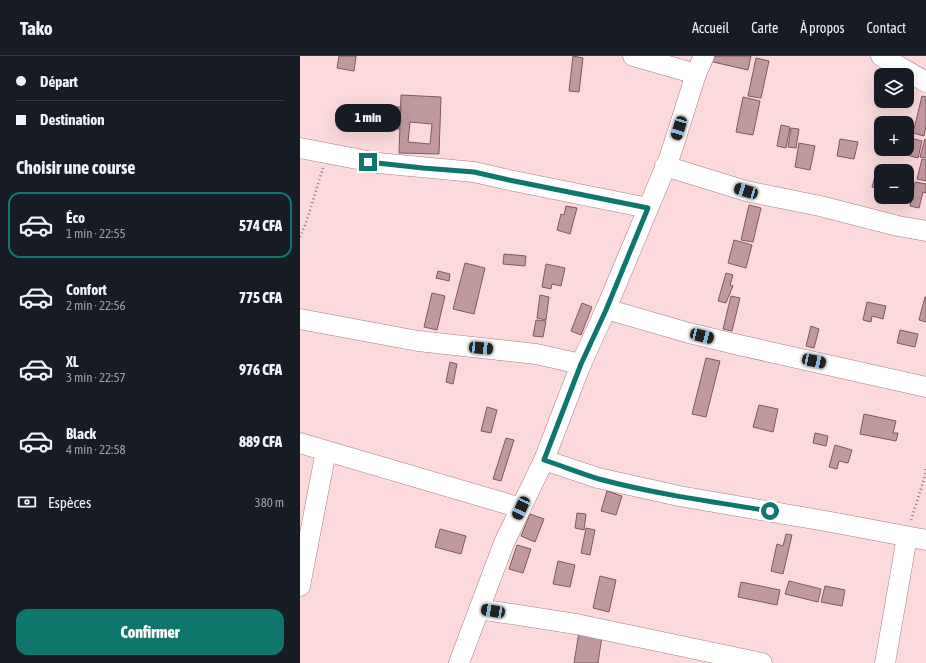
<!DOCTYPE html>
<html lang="fr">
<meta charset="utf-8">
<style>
:root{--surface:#171b24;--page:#20242c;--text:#f1f3f6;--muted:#9ea1a6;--line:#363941;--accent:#0f766e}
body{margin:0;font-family:"Asap Condensed",sans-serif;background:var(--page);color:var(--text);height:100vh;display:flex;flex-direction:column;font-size:15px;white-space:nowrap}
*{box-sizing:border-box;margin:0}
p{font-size:13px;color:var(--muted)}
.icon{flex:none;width:22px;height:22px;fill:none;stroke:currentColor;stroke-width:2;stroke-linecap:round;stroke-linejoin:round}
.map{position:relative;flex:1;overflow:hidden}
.drawer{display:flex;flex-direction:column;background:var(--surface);width:300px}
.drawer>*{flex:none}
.banner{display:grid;align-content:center;height:88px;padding:0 16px;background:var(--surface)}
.tools{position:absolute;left:574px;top:12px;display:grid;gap:8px}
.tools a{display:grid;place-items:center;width:40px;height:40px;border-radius:8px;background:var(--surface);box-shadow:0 4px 16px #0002;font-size:20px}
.end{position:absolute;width:18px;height:18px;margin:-9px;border:5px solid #0f766e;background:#fff;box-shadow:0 0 0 2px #fff}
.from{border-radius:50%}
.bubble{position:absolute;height:28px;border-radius:12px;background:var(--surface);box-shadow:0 4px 16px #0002;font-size:13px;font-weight:800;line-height:28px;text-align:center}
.car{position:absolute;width:12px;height:24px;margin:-12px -6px;border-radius:5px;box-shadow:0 0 3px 1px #0007;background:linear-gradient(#222 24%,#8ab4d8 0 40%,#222 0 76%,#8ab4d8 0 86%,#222 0)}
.banner b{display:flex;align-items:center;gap:14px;height:38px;font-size:15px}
.banner b+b{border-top:1px solid var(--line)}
.banner i{width:10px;height:10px;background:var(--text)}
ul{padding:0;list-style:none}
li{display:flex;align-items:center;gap:12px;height:66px;margin:0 8px 6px;padding:0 8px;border:2px solid transparent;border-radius:12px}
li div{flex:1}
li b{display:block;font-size:15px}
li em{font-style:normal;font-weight:800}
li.selected{border-color:var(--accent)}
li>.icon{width:36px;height:36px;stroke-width:1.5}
h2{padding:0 16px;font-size:18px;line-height:48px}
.pay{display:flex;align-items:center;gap:10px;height:44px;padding:0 16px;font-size:15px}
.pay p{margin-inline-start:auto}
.primary-button{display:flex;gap:8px;margin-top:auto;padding:8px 16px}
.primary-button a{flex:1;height:46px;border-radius:12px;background:var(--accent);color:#fff;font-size:16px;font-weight:800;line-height:46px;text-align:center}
header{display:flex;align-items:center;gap:24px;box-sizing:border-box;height:56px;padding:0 20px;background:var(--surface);border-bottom:1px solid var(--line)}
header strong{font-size:19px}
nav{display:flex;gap:22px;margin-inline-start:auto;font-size:14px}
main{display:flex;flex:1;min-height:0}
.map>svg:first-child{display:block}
.building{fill:#c1989d;stroke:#7d595e;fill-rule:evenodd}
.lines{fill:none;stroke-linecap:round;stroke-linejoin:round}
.minor-casing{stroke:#a57e83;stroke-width:21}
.path{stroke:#8d7578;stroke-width:2.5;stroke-dasharray:1 3;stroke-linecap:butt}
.minor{stroke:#fff;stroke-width:20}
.route{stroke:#0f766e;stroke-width:5}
</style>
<header>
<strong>Tako</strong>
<nav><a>Accueil</a><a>Carte</a><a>À propos</a><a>Contact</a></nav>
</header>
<main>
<section class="drawer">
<div class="banner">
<b><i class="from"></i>Départ</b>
<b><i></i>Destination</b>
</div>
<h2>Choisir une course</h2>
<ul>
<li class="selected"><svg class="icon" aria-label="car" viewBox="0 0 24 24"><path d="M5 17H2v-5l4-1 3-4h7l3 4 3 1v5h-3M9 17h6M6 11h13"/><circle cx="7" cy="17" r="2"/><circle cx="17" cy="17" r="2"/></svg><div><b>Éco</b><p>1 min · 22:55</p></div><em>574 CFA</em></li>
<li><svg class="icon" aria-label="car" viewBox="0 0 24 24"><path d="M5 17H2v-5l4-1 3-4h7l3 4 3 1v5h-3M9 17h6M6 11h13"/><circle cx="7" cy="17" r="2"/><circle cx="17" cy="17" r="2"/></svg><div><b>Confort</b><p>2 min · 22:56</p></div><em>775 CFA</em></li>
<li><svg class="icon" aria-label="car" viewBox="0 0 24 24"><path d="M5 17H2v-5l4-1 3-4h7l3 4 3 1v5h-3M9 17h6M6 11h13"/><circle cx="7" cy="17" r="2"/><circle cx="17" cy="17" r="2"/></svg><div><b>XL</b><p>3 min · 22:57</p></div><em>976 CFA</em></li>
<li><svg class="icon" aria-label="car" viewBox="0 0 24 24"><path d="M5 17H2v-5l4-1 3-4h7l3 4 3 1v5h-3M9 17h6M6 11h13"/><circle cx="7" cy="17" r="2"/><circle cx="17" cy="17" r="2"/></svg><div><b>Black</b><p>4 min · 22:58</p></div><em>889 CFA</em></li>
</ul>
<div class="pay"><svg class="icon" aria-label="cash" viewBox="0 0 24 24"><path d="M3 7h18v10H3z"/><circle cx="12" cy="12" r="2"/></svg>Espèces<p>380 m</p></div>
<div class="primary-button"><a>Confirmer</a></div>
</section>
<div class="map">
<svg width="626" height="607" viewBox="0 0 626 607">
<rect width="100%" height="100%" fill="#fcd9dd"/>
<g class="building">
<polygon points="39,0 56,0 54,15 37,12"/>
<polygon points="273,0 283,2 279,36 269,35"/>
<polygon points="410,0 451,0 448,14 409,5"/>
<polygon points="456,2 469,5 461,42 448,40"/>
<path d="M101,39L141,41L139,98L99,97ZM110,66L132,68L130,88L108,86Z"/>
<polygon points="622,40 626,41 626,70 624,80 613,77"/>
<polygon points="443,41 460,45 453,79 436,76"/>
<polygon points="92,51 101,51 99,73 91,73"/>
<polygon points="481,69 490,71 486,92 477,90"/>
<polygon points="607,69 613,71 611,80 607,79"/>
<polygon points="491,72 499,73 496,92 488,91"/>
<polygon points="607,81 622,85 618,102 599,97 600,93 607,93"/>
<polygon points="540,83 558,86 554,103 537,100"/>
<polygon points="625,83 626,84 626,102 620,101"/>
<polygon points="499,87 515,90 510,114 495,111"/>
<polygon points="622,103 626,104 626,125 617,123"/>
<polygon points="575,120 581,121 577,133 572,131"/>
<polygon points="615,126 626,128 626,137 623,136 619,152 610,150"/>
<polygon points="449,149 461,152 453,186 441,184"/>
<polygon points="266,150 277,152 270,178 257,174 261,158 264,159"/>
<polygon points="434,184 452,189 446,212 428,207"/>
<polygon points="204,198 226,200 225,210 203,208"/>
<polygon points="165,207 185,212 174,258 153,253"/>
<polygon points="246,208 265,212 261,230 252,228 251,233 242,231"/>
<polygon points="138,215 150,218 149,225 136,222"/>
<polygon points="426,217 433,219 430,229 433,230 426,247 418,245"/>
<polygon points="132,237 145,240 137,274 124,271"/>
<polygon points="240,239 249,241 246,264 237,262"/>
<polygon points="431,240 440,242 432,275 423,273"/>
<polygon points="625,241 626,241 626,266 619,264"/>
<polygon points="567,246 586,250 583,263 572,260 571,266 563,264"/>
<polygon points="282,247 292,251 281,279 271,275"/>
<polygon points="236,264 246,265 243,281 233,280"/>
<polygon points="511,270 519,273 514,292 506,290"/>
<polygon points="600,274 618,278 615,291 597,287"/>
<polygon points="406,302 420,305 406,361 392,358"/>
<polygon points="150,306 157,308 153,328 146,326"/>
<polygon points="459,349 478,353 473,376 453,371"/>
<polygon points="187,351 197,354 191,377 181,375"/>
<polygon points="564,358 596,365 593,377 598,377 596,385 560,378"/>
<polygon points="515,377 528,380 526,390 513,387"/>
<polygon points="206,382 214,384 201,425 193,423"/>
<polygon points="535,389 552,394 548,407 539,405 537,413 529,411"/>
<polygon points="307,435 322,440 316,459 301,455"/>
<polygon points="277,457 286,458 284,474 275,472"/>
<polygon points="230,458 244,463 235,486 221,480"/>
<polygon points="286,472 295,474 290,499 281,497"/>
<polygon points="140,473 166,480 161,498 135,491"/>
<polygon points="486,478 492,479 483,518 471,515 477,488 483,490"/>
<polygon points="217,489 231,493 223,517 209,513"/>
<polygon points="258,505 275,509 270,531 253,528"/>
<polygon points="300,520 316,524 309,556 293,552"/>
<polygon points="489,525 521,533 518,546 485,538"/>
<polygon points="441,526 480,534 477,549 438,541"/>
<polygon points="525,530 545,534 542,550 521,546"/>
<polygon points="279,576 302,580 298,607 274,607"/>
</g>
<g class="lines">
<g class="minor-casing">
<g id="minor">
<polyline points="333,0 396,18"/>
<polyline points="581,0 626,26"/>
<polyline points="0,92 78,107 174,116 209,124 348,152"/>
<polyline points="365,110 446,135 520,150 598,170 626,175"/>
<polyline points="306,253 389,277 439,289 626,331"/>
<polyline points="0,263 118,285 236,298 281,308"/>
<polyline points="0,387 221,452"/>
<polyline points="244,404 298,422 379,440 531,466 626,484"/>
<polyline points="0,530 26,395"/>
<polyline points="179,553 276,568 462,607"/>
<polyline points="159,607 204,487 244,404 281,308 306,253 370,100 396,18 404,0"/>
<polyline points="585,607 607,481"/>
</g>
</g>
<g class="path">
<polyline points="0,181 6,167 23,112"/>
<polyline points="611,464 625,420 626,411"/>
</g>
<use href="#minor" class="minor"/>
</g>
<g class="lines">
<path class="route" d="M68,106L123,112L174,116L209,124L348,152L306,254L281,308L244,404C262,410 280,417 299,423C355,438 413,446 470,455"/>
</g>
</svg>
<div class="tools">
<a><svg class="icon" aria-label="layers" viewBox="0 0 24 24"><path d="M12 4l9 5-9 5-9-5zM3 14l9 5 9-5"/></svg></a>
<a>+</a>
<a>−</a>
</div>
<i class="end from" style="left:470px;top:455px"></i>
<i class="end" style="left:68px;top:106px"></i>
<div class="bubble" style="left:35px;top:48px;width:66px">1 min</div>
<i class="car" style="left:379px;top:72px;rotate:197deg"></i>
<i class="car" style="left:446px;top:135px;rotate:287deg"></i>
<i class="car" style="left:402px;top:280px;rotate:104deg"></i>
<i class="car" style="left:181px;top:292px;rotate:95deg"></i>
<i class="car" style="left:514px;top:305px;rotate:102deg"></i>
<i class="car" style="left:221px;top:452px;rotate:205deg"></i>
<i class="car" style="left:193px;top:555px;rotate:279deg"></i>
</div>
</main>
